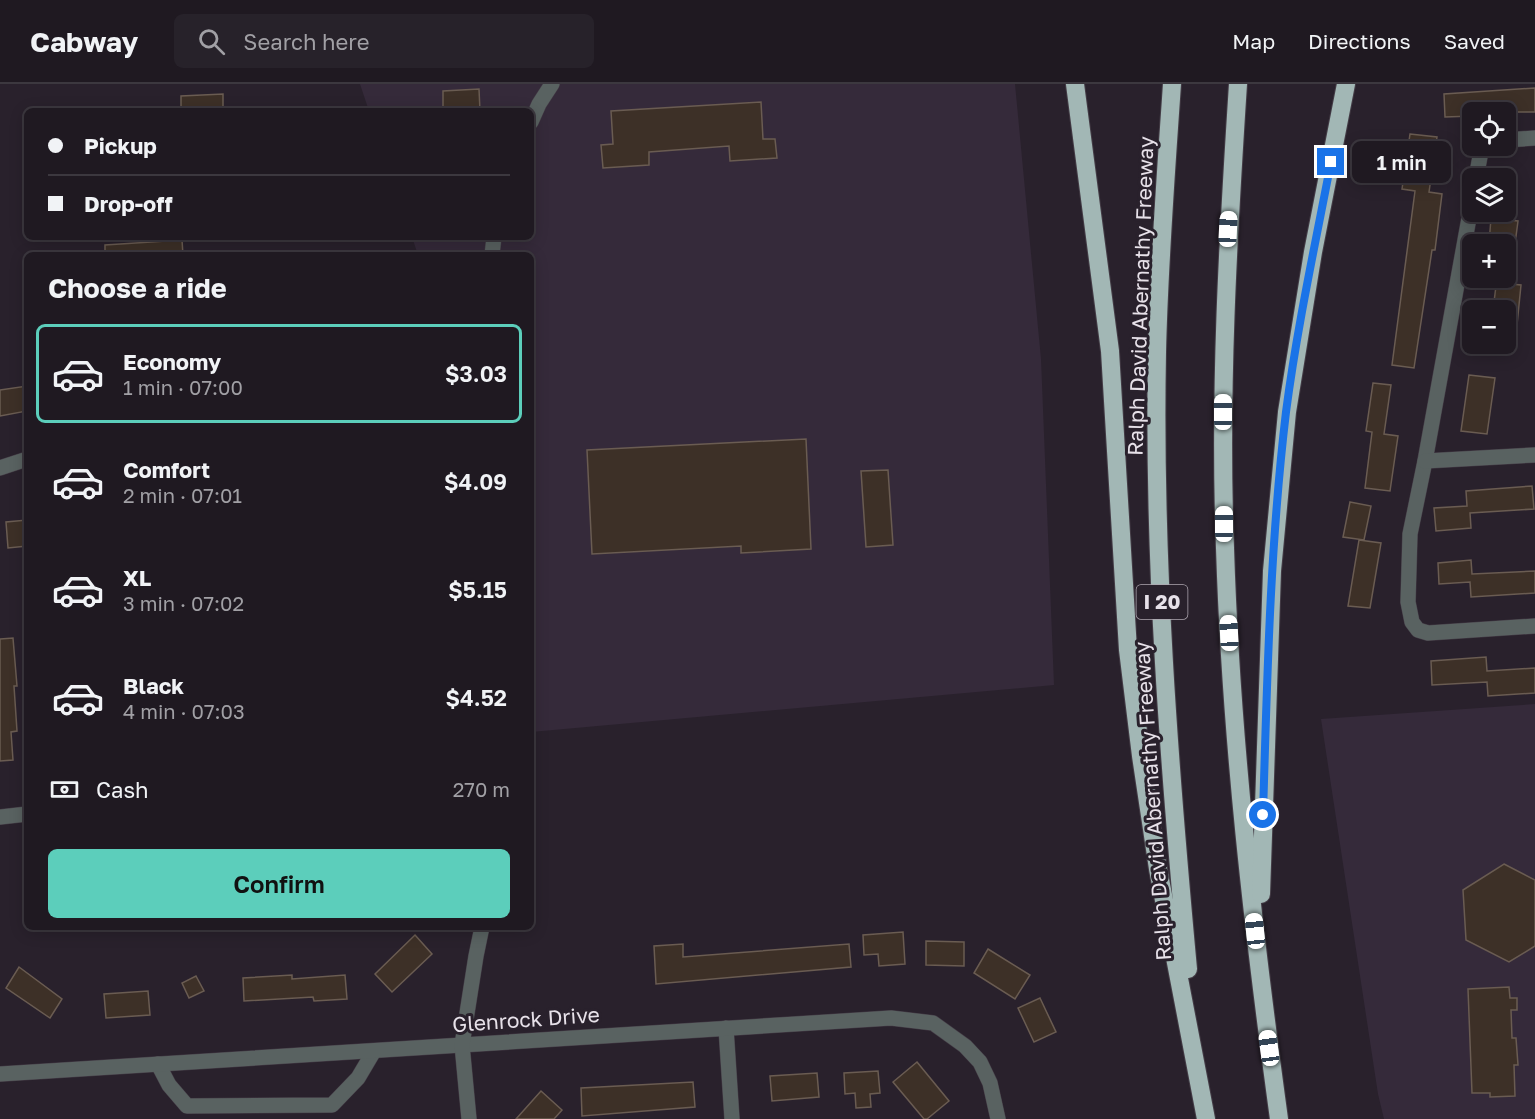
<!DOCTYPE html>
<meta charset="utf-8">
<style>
:root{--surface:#1f1921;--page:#27222a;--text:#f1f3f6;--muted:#a1a0a5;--line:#3c383f;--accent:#5ccebb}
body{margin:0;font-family:"Golos Text",sans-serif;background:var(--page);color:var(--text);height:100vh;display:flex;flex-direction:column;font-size:22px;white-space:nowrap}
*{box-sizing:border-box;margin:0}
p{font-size:20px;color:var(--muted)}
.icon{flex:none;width:33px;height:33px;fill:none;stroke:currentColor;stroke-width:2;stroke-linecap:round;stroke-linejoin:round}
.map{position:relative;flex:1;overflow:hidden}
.details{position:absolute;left:24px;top:168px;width:510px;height:678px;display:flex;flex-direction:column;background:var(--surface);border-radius:9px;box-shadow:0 3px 15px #0003,0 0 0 2px var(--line)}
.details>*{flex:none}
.guide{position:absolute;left:24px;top:24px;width:510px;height:132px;border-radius:9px;box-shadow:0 3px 15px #0003,0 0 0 2px var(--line);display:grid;align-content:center;height:132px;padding:0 24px;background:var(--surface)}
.controls{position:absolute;left:1462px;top:18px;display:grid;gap:12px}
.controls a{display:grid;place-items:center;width:54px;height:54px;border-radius:9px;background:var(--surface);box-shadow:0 3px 15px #0003,0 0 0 2px var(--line);font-size:30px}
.end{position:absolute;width:27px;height:27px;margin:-14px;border:8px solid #1a73e8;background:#fff;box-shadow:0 0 0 3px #fff}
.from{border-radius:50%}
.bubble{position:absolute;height:42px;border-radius:9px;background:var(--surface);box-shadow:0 3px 15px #0003,0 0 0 2px var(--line);font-size:20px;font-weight:600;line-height:42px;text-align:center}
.car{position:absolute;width:18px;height:36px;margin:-18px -9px;border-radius:8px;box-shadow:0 0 4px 2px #0007;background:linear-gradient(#fff 24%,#345 0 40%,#fff 0 76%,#345 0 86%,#fff 0)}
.guide b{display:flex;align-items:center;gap:21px;height:57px;font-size:22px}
.guide b+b{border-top:2px solid var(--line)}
.guide i{width:15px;height:15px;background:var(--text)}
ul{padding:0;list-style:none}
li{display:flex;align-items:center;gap:18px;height:99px;margin:0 12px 9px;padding:0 12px;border:3px solid transparent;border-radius:9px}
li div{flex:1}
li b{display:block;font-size:22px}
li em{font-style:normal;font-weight:600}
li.active{border-color:var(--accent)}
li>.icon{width:54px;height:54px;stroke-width:1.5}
h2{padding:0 24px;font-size:27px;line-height:72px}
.pay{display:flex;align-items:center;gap:15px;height:66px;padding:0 24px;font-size:22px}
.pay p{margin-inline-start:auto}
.button{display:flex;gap:12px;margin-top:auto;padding:12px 24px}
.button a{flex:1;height:69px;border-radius:9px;background:var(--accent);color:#111;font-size:24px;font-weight:600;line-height:69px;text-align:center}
header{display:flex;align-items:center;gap:36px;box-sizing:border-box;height:84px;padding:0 30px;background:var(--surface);border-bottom:2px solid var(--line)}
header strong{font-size:28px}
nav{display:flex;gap:33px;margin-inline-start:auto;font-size:21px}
.search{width:420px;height:54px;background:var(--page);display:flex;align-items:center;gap:15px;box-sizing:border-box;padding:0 21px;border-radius:9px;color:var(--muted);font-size:22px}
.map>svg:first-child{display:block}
.built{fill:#352a3a}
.building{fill:#3d3027;stroke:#6a5c52;stroke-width:1.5}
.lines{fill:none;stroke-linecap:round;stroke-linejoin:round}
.street-casing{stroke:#443c46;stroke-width:16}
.highway-casing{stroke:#443c46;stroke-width:20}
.street{stroke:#596261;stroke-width:15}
.highway{stroke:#a2b7b5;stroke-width:18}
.route{stroke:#1a73e8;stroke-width:8}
.labels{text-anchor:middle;stroke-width:6;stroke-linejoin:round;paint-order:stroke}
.shield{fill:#29212c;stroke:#aea7b0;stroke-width:1.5}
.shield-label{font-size:20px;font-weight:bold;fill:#e7e1e9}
.street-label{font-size:21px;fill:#e7e1e9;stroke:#29212c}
</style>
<header>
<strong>Cabway</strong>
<div class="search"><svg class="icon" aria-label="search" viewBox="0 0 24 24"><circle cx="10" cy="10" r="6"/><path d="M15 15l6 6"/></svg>Search here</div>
<nav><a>Map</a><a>Directions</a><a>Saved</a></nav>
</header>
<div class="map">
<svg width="1535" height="1035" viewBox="0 0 1535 1035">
<rect width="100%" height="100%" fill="#29212c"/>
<g class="built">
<polygon points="360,0 1015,0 1041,275 1054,601 531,648 531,171 418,171 412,153 531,153 531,27 369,27"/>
<polygon points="1535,620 1535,1035 1384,1035 1378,1010 1321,635"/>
</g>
<g class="building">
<polygon points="1535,4 1535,28 1473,28 1473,32 1445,33 1444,10"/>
<polygon points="479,5 480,27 443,27 443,7"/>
<polygon points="223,10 223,27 181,27 181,12"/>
<polygon points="761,18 763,55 775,55 777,74 730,77 729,62 649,68 649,81 603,84 601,61 613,60 611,27"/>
<polygon points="1410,50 1437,53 1429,108 1442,110 1435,166 1432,166 1414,284 1392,281 1415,107 1402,105"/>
<polygon points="1491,134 1518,137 1515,160 1489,160"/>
<polygon points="182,156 183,171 105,171 105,161"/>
<polygon points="1497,194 1511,194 1511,200 1521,201 1515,261 1506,261 1506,226 1493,226"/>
<polygon points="1469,291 1495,294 1487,350 1461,347"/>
<polygon points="1373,299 1391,301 1384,350 1398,352 1390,407 1365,404 1372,348 1366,347"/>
<polygon points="27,302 27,327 0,332 0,306"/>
<polygon points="806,355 811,465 741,469 741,462 592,470 587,366"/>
<polygon points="888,386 893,461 866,463 861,387"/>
<polygon points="1532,402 1534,425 1470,429 1471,444 1436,447 1434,424 1467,422 1466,407"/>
<polygon points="1350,418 1371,422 1364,456 1343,453"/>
<polygon points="27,436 27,462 8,464 6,438"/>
<polygon points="1359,456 1381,459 1370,524 1348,522"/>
<polygon points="1471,476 1472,490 1535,487 1535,509 1471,513 1470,498 1439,500 1438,479"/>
<polygon points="13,554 17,602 14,602 17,647 11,648 13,676 0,677 0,555"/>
<polygon points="1486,573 1487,587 1535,584 1535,609 1488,612 1487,598 1432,601 1431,577"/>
<polygon points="1504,780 1535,796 1535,862 1509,878 1466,856 1463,806"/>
<polygon points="903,848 905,880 879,882 878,870 864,871 863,851"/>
<polygon points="415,851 432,870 392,908 375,890"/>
<polygon points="926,857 964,858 964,882 926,881"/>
<polygon points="683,860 683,873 849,860 851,883 656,900 654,862"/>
<polygon points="988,865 1030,891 1015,915 974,889"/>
<polygon points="19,883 62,915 50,934 6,904"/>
<polygon points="292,891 292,895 345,891 347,915 314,917 313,913 244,917 243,894"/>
<polygon points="196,892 204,907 189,914 182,899"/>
<polygon points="1509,903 1510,914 1517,914 1517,926 1511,926 1512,954 1516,954 1518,981 1514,981 1515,1012 1490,1013 1490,1009 1472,1009 1468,905"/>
<polygon points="148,907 150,931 106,934 104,910"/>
<polygon points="1040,914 1056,948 1034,958 1018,924"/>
<polygon points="917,978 949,1017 927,1035 924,1035 893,998"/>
<polygon points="878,987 880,1009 870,1010 871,1023 856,1024 855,1009 845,1010 844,989"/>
<polygon points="817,989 819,1013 772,1017 770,992"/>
<polygon points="693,998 695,1023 582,1032 581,1004"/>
<polygon points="541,1007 562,1026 554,1035 516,1035"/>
</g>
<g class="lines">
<g class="street-casing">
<g id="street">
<polyline points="531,38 539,20 552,0"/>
<polyline points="1506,56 1535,54"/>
<polyline points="1476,94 1482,62"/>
<polyline points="1473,112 1425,377 1410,450 1408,518 1412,538 1418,546 1428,549 1535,542"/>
<polyline points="492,171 494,153"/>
<polyline points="1425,377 1535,371"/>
<polyline points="0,384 27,375"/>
<polyline points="0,733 27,730"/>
<polyline points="726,944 732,1035"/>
<polyline points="158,980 169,1001 187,1022 332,1021 358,994 374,967"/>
<polyline points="0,990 891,934 933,939 965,962 980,978 990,999 998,1035"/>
<polyline points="469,1035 462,961 476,872 482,843"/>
</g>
</g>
<g class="highway-casing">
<g id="highway">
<polyline points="1075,0 1110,267 1128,566 1141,672 1158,785 1206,1035"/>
<path d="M1172,0C1166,89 1159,178 1157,268C1153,474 1169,680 1188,885"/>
<path d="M1238,0C1228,154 1219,309 1225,464C1231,655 1253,845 1279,1035"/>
<polyline points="1261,810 1272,487 1287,328 1313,168 1346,0"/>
</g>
</g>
<use href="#street" class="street"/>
<use href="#highway" class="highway"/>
</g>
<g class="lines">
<path class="route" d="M1263,731C1267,597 1270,462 1286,328C1297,244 1315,161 1331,78"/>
</g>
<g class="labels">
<rect class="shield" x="1136.5" y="501" width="51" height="34" rx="4.5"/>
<g class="shield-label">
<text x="1162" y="525">I 20</text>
</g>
<g class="street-label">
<text transform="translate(1141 212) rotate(-88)" y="7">Ralph David Abernathy Freeway</text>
<text transform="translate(1153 717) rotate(-94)" y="7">Ralph David Abernathy Freeway</text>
<text transform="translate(526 936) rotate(-4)" y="7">Glenrock Drive</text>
</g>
</g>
</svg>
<div class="controls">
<a><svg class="icon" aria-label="locate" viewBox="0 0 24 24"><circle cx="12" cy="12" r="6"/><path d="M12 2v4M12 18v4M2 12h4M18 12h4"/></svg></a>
<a><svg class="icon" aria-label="layers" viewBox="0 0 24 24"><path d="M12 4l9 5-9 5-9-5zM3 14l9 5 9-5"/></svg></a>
<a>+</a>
<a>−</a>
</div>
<i class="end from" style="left:1263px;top:731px"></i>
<i class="end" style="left:1331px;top:78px"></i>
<div class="bubble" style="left:1352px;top:57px;width:99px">1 min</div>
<i class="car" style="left:1228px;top:145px;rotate:3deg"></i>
<i class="car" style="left:1223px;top:328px;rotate:0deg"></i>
<i class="car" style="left:1224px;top:440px;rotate:0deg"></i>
<i class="car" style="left:1229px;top:549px;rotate:357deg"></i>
<i class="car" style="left:1255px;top:847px;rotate:354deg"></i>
<i class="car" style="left:1269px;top:964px;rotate:352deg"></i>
<div class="guide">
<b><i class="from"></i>Pickup</b>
<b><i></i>Drop-off</b>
</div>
<section class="details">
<h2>Choose a ride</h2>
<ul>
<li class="active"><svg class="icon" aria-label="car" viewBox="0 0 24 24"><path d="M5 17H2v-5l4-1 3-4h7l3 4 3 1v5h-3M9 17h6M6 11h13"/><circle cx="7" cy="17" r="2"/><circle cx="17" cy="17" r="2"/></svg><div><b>Economy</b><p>1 min · 07:00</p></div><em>$3.03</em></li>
<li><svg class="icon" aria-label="car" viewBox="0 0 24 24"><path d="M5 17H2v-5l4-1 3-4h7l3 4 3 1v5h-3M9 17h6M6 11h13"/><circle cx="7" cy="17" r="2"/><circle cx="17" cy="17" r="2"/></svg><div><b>Comfort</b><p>2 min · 07:01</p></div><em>$4.09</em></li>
<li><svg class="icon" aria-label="car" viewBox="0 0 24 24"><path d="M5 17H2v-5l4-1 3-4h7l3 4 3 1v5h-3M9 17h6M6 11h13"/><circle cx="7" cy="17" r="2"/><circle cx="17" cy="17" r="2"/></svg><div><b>XL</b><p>3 min · 07:02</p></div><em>$5.15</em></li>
<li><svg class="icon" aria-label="car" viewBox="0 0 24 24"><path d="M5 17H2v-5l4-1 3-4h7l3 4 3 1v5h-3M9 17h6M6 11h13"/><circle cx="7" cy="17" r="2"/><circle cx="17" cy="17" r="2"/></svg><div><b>Black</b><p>4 min · 07:03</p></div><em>$4.52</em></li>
</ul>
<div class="pay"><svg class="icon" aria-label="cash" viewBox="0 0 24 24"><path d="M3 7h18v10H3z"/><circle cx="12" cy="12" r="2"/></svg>Cash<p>270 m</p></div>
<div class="button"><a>Confirm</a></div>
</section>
</div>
